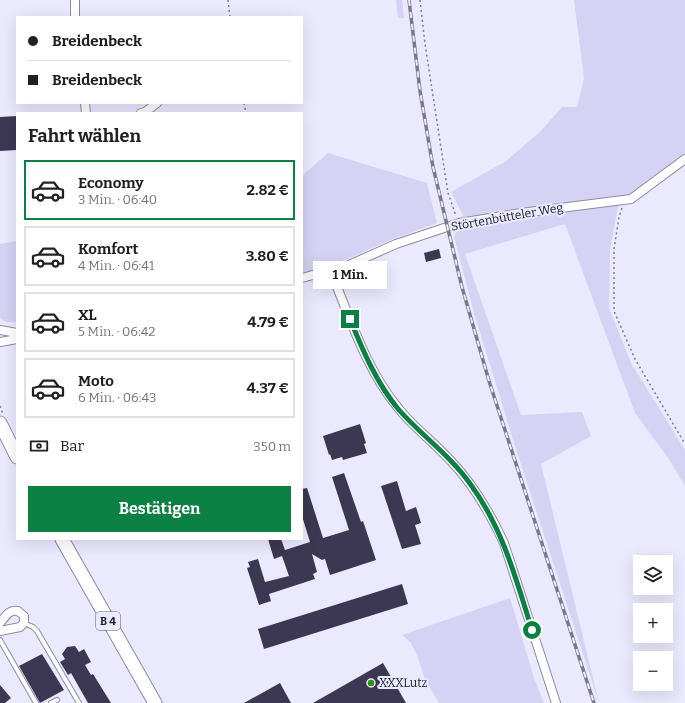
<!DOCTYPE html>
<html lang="de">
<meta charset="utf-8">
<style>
:root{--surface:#fff;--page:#f2f2f2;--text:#202124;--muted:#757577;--line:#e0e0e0;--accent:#0b8043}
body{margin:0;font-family:Bitter,serif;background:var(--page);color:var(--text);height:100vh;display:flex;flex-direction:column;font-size:15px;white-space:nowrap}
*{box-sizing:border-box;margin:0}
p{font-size:13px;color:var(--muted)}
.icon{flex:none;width:22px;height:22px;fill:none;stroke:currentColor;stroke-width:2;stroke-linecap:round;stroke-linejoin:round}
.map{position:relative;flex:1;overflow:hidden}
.side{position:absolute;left:16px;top:112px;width:287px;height:428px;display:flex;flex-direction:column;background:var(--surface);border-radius:0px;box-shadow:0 4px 16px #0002}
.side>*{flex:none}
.top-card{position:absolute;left:16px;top:16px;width:287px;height:88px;border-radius:0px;box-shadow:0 4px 16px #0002;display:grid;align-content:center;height:88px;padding:0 12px;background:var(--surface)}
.tools{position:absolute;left:633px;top:555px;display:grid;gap:8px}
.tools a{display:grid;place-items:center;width:40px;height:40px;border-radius:0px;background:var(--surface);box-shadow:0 4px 16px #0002;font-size:20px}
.end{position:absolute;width:18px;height:18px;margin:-9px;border:5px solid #0b8043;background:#fff;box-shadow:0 0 0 2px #fff}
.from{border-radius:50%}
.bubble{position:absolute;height:28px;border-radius:0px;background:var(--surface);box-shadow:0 4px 16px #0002;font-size:13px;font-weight:700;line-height:28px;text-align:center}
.top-card b{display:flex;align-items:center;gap:14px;height:38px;font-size:15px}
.top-card b+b{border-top:1px solid var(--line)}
.top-card i{width:10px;height:10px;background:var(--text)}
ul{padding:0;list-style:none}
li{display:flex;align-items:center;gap:12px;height:60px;margin:0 8px 6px;padding:0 4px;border:2px solid var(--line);border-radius:0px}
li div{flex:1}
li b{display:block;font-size:15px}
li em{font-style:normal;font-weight:700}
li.active{border-color:var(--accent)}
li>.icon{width:36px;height:36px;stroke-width:1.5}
h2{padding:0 12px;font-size:18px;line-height:48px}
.pay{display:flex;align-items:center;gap:10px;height:44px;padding:0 12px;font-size:15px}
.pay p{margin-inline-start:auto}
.button{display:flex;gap:8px;margin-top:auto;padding:8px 12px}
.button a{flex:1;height:46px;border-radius:0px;background:var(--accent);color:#fff;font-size:16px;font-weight:700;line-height:46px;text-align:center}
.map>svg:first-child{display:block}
.green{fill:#d5d2f3}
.building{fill:#3c3853}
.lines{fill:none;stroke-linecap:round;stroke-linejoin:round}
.lane-casing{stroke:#8d8aa9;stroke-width:6}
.street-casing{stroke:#8d8aa9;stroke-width:10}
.primary-casing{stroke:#8d8aa9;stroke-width:15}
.path{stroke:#7e7c8d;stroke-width:1.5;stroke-dasharray:2 3;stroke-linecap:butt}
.lane{stroke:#fff;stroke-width:4}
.street{stroke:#fff;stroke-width:8}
.primary{stroke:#fff;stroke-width:13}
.rail-casing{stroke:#7b7989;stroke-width:3.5}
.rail{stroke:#ebe9fe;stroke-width:2;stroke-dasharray:6;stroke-linecap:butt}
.route{stroke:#0b8043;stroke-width:5}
.poi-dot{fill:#339108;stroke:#ebe9fe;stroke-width:1.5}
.labels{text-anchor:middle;stroke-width:4;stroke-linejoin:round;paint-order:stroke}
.shield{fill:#ebe9fe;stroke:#5a5968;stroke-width:1}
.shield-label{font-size:11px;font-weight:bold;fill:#1c1b27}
.street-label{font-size:12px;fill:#1c1b27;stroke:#ebe9fe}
.poi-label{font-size:12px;fill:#1c1b27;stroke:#ebe9fe;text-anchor:start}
</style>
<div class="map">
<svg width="685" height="703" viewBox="0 0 685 703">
<rect width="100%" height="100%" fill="#ebe9fe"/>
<g class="green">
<polygon points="396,0 402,0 404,18 398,18"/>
<polygon points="574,0 685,0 685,154 631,195 621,196 616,217 610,250 609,308 631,363 685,450 685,486 669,459 635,413 565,224 465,254 521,415 582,412 591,436 541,464 599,703 515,446 474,313 454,237 463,215 451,192 506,161 541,131 562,107 577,107 584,78"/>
<polygon points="328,153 427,183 437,223 393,239 328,267 302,273 302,176"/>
<polygon points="17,241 17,322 6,322 0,318 0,244"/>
<polygon points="510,598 534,678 544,703 439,703 425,679 417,655 411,643 402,635"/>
</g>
<g class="building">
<polygon points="17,116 17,150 0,151 0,117"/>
<polygon points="439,249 441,258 426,262 424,253"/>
<polygon points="360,424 366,443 364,444 367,453 343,460 342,457 332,460 330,454 329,455 323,436"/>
<polygon points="344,473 361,522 363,521 376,560 330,575 325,559 322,560 312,554 317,572 313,574 315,579 269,594 271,601 259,605 247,568 250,567 248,562 258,559 265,582 289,576 282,556 274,559 268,539 281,539 285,550 310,542 302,516 302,489 307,488 323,538 349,530 332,477"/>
<polygon points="397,481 406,511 416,507 421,523 415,525 421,544 402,549 381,486"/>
<polygon points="402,584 408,604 264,649 258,629"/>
<polygon points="75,646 79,652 84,649 91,662 85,665 91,675 93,674 111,703 88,703 71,673 68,675 60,662 65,659 62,654 67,647"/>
<polygon points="42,654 64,690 40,703 19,666"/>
<polygon points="383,663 406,703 313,703"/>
<polygon points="280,683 291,703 244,703"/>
<polygon points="0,685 11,698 5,703 0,703"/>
</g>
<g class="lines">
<g class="lane-casing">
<g id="lane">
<polyline points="24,623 33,627 37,631 79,703"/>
<polyline points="0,640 36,703"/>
<polyline points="51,703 57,700"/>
</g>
</g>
<g class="street-casing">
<g id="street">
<polyline points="75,0 75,17"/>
<polyline points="85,103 86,113"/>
<polyline points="141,113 145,112 157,103"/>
<path d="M330,276L335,282C353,326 368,372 399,409C414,428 435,443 451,461C474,485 490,513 504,543L556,703"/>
<polyline points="302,278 320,273 330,276 342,268 396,244 459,223 521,213 631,199 685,159"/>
<polyline points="0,330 17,333"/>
<polyline points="0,342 17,339"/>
<path d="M0,623C5,617 9,609 18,611L24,616V623L20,627L0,631"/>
</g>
</g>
<g class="primary-casing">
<g id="primary">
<polyline points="0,423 17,457"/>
<polyline points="62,539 155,703"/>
</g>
</g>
<g class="path">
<polyline points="228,0 230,17"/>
<polyline points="420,0 425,44 448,193 456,216"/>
<polyline points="244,103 246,113"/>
<polyline points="622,208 619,217 614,249 614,311 635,359 685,444"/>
<polyline points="0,406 3,414"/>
</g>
<use href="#lane" class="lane"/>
<use href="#street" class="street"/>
<use href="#primary" class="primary"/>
<g class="rail-casing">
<polyline id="rail" points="409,0 420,91 433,167 462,287 489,381 594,703"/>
</g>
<use href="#rail" class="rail"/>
</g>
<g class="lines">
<path class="route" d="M350,319C363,351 377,384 399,410C422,436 451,456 471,485C503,529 516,579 532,630"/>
</g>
<circle class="poi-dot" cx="371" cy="683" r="4"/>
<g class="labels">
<rect class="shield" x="96" y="612" width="24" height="18" rx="3"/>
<g class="shield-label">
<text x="108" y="625">B 4</text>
</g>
<g class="street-label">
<text transform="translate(507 217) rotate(-10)" y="4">Störtenbütteler Weg</text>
</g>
<g class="poi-label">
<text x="379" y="687">XXXLutz</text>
</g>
</g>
</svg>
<div class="tools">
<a><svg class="icon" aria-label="layers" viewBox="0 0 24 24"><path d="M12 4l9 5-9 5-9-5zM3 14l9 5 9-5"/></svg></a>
<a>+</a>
<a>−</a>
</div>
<i class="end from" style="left:532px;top:630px"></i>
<i class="end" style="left:350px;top:319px"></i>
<div class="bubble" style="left:313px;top:261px;width:74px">1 Min.</div>
<div class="top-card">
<b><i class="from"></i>Breidenbeck</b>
<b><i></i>Breidenbeck</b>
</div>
<section class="side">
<h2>Fahrt wählen</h2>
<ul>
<li class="active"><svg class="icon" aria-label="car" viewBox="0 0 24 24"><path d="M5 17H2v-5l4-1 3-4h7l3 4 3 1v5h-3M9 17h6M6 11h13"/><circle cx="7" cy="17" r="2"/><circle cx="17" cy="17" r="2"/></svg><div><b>Economy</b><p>3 Min. · 06:40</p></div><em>2.82 €</em></li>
<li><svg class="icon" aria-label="car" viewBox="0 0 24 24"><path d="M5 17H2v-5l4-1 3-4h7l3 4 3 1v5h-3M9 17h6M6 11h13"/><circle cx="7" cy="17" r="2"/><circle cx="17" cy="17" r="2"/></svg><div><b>Komfort</b><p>4 Min. · 06:41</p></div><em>3.80 €</em></li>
<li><svg class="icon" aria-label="car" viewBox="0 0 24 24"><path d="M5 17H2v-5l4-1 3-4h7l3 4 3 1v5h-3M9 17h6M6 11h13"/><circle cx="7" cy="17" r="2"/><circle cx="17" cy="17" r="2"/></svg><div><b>XL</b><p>5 Min. · 06:42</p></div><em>4.79 €</em></li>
<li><svg class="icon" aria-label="car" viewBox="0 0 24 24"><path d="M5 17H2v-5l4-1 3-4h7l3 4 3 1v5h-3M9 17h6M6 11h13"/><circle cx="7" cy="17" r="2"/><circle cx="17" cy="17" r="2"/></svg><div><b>Moto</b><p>6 Min. · 06:43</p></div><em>4.37 €</em></li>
</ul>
<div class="pay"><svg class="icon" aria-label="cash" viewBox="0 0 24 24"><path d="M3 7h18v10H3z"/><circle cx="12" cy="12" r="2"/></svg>Bar<p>350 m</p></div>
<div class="button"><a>Bestätigen</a></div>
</section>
</div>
